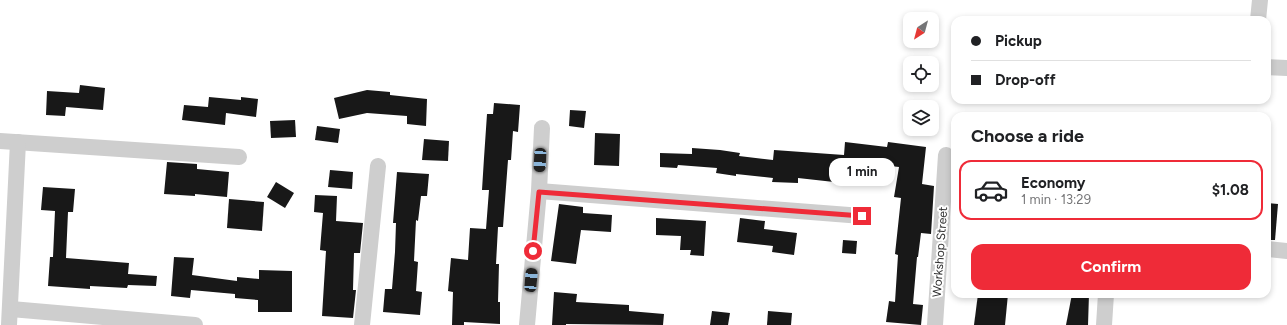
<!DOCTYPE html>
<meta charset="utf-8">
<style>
:root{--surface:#fff;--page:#f6f6f6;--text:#202124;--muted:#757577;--line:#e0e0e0;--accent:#ef2b38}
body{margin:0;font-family:Figtree,sans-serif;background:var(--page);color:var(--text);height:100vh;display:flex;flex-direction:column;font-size:15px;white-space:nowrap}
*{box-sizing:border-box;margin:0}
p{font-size:13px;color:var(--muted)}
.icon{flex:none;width:22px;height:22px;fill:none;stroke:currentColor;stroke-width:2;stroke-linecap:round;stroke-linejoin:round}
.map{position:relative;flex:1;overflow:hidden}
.details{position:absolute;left:951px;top:112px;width:320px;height:186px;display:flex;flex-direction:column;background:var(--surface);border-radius:12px;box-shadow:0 2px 6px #0003}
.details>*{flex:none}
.top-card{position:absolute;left:951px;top:16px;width:320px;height:88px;border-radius:12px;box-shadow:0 2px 6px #0003;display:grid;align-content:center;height:88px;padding:0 20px;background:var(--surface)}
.needle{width:26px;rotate:216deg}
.buttons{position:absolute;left:903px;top:12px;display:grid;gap:8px}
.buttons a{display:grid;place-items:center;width:36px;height:36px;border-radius:8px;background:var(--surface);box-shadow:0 2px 6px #0003;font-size:20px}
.end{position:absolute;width:18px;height:18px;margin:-9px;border:5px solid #ef2b38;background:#fff;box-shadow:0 0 0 2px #fff}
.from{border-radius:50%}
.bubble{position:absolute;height:28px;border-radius:12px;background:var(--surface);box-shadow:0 2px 6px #0003;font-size:13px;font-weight:700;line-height:28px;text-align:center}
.car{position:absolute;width:12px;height:24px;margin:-12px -6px;border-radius:5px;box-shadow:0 0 3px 1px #0007;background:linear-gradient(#222 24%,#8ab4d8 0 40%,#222 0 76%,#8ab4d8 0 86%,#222 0)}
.top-card b{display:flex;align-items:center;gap:14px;height:38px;font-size:15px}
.top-card b+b{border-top:1px solid var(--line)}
.top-card i{width:10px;height:10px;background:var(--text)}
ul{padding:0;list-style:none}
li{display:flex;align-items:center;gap:12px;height:60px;margin:0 8px 6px;padding:0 12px;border:2px solid transparent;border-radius:12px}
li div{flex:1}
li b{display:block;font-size:15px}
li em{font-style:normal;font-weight:700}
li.selected{border-color:var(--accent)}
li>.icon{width:36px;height:36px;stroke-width:1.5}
h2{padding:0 20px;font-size:18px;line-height:48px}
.primary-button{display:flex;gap:8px;margin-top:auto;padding:8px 20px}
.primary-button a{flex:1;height:46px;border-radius:12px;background:var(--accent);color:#fff;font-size:16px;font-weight:700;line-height:46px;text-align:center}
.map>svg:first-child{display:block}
.building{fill:#181818}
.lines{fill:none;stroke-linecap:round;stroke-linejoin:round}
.street{stroke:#cecece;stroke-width:16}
.route{stroke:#ef2b38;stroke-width:5}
.labels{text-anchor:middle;stroke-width:4;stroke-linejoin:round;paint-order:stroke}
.street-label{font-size:12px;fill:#313131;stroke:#fff}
</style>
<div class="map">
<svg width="1287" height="325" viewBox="0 0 1287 325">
<rect width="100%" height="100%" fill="#fff"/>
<g class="building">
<polygon points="80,85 105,88 103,110 66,107 65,116 46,115 47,91 79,93"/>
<polygon points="367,90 390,92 390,95 427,99 426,126 407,124 407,116 367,113 339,119 334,98"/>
<polygon points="209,97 241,100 241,97 258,99 256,117 226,113 225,125 182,120 184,105 208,107"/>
<polygon points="494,103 520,105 518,132 513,131 511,160 508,160 503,227 498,227 496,264 499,264 498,302 500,302 500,324 464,322 464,325 452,325 453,292 448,291 451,258 468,260 470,228 486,229 489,190 482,190 484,158 487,114 493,114"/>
<polygon points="570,110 586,111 584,128 569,126"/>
<polygon points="295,120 296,137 271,138 270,121"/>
<polygon points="317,126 340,129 338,143 315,140"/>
<polygon points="595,133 620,134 619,166 594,165"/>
<polygon points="424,139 449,141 448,161 422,160"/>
<polygon points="845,142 887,147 888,142 926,147 922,184 934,186 931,234 921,233 918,257 917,257 913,304 923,305 921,325 886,322 889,301 895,302 898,255 895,254 901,198 894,197 899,167 872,164 870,186 798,178 798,183 772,182 773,178 736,174 736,176 716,173 717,168 678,165 677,168 660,167 660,153 692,154 692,148 720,150 740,153 739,156 773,160 774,150 844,155"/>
<polygon points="167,162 197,164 197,169 229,172 227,197 195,194 195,196 164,194"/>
<polygon points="330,170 353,172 352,189 328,187"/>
<polygon points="397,172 429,174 427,196 421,196 418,221 416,220 414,261 418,262 416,291 422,292 420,315 383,312 385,289 392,289 395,252 396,223 393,223"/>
<polygon points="276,182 294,193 285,208 267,197"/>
<polygon points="43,187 75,189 73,212 68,212 66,258 129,263 128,274 157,276 156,286 128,285 127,288 90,286 90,289 48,286 50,257 53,257 55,211 41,210"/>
<polygon points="315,195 337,196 336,221 363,223 360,253 354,253 353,290 356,290 353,318 322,316 326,251 320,250 323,213 314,212"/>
<polygon points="229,199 264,202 262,231 227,228"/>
<polygon points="1267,203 1278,204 1275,240 1267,240"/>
<polygon points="559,204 583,207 583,213 612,215 611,232 581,230 576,264 551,261"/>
<polygon points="656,218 706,221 704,256 690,255 691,250 680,250 681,236 656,235"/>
<polygon points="740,218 765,221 764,229 797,233 794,255 772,252 773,246 737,242"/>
<polygon points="843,240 857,241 856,254 842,253"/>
<polygon points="174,257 194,258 192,275 237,281 237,277 259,279 259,270 292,271 292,312 258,312 258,300 235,298 235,294 191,290 190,298 171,296"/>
<polygon points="554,292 577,294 576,302 629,305 629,311 664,314 663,325 566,324 566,325 552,325"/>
<polygon points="978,294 1008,294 1005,325 974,325"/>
<polygon points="1072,294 1089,294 1088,325 1066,325"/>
<polygon points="712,311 730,313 728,325 710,325"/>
<polygon points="768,311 792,313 791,325 767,325"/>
</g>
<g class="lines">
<g class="street">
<polyline points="1258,20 1260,0"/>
<polyline points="1267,67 1287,68"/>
<polyline points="0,141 239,157"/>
<polyline points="539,191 862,216"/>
<polyline points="1267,249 1287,251"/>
<polyline points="11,309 195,325"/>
<polyline points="9,325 18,142"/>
<polyline points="362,325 378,166"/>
<polyline points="527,325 539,191 542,128"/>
<polyline points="935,325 946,155"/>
<polyline points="1104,325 1106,294"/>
</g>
</g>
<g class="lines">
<polyline class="route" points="533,251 539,192 862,216"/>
</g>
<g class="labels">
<g class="street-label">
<text transform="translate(940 252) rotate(-86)" y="4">Workshop Street</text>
</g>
</g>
</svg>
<div class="buttons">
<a><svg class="needle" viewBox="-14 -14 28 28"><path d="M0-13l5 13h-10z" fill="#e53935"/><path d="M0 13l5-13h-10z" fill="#757577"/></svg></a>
<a><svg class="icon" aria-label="locate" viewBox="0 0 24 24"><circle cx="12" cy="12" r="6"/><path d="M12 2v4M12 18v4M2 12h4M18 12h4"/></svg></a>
<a><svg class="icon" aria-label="layers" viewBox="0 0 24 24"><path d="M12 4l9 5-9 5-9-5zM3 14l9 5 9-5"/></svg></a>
</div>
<i class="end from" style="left:533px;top:251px"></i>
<i class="end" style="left:862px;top:216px"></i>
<div class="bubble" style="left:829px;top:158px;width:66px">1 min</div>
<i class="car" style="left:540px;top:160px;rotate:183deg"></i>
<i class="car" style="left:531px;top:280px;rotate:5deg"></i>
<div class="top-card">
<b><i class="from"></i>Pickup</b>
<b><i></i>Drop-off</b>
</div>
<section class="details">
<h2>Choose a ride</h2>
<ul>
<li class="selected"><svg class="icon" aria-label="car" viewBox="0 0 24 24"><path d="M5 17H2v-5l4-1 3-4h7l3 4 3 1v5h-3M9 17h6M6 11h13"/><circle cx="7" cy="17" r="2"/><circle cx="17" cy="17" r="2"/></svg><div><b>Economy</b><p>1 min · 13:29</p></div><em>$1.08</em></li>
</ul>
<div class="primary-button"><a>Confirm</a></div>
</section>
</div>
